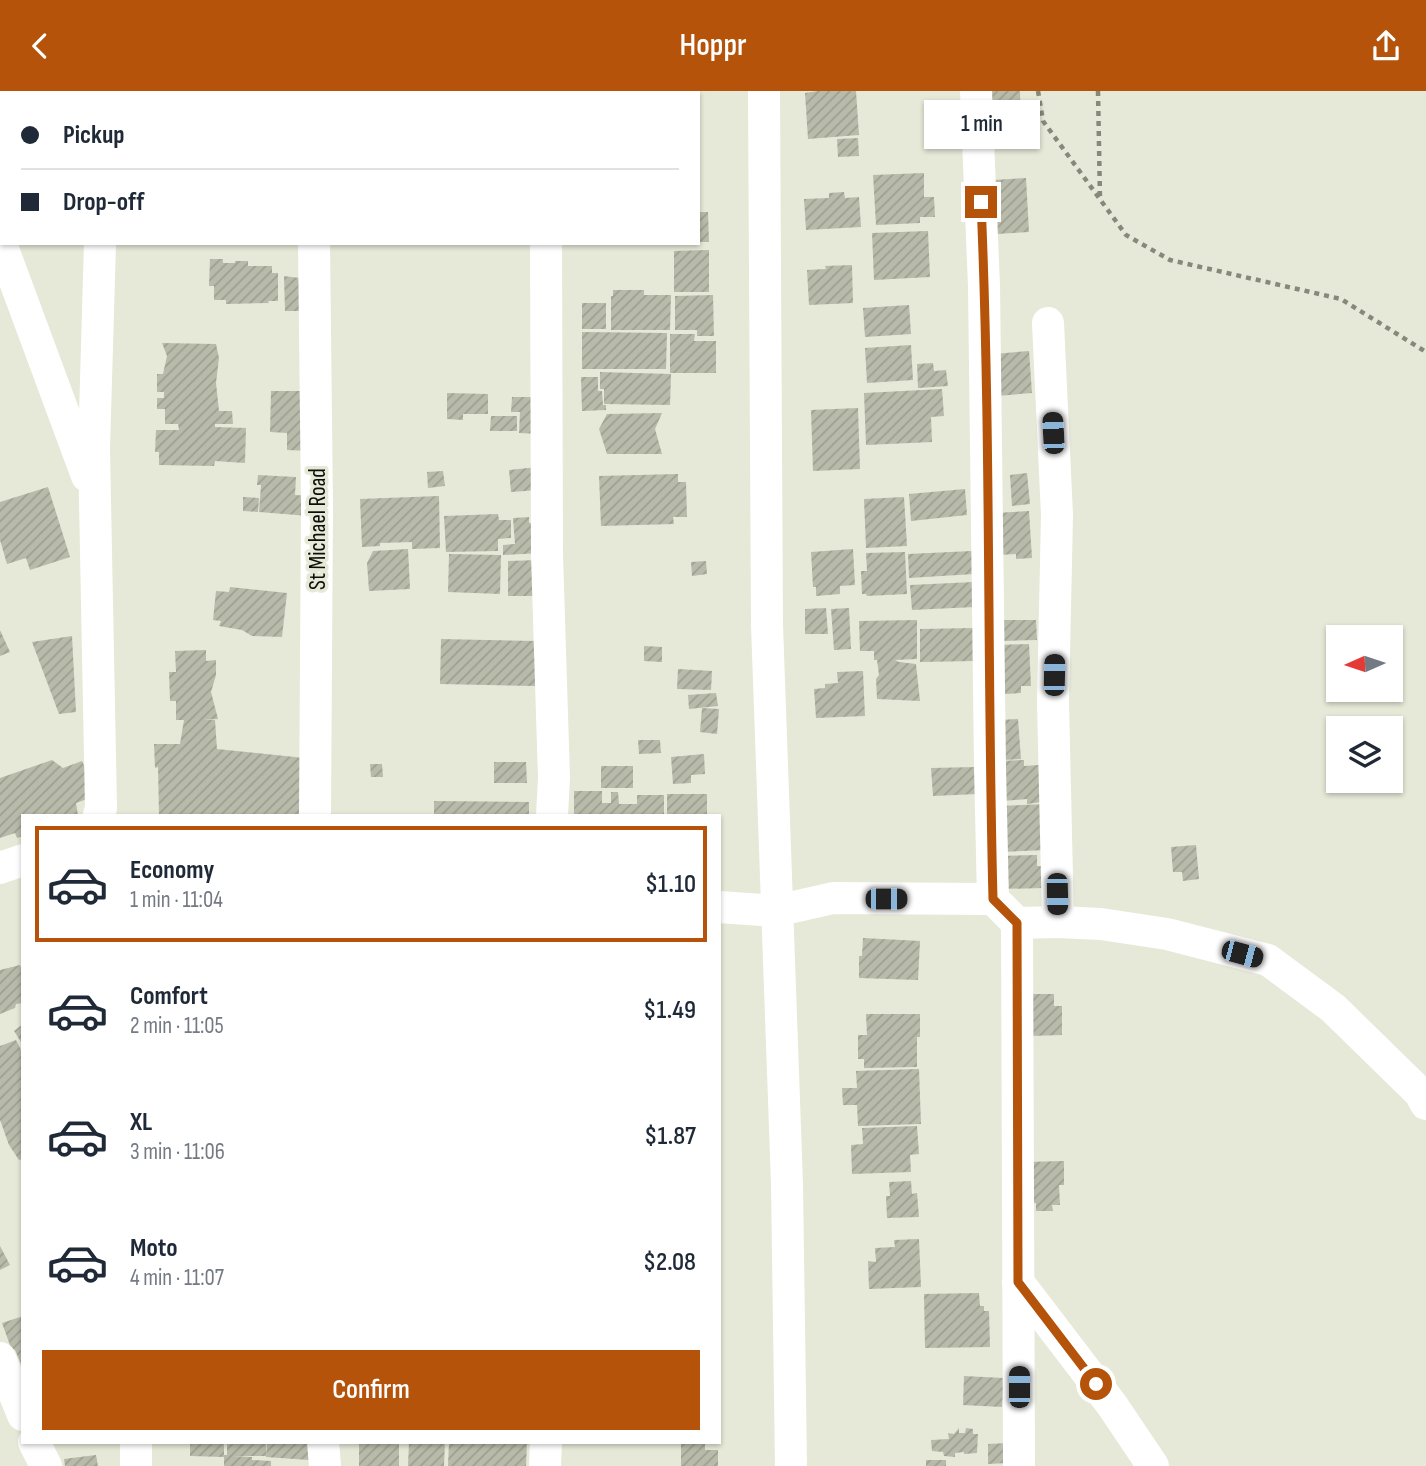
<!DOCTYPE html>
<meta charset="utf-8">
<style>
:root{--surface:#fff;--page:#f6f6f7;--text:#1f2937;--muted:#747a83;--line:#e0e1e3;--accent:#b45309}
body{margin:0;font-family:"Sofia Sans Condensed",sans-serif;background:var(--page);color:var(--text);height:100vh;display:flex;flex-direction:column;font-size:26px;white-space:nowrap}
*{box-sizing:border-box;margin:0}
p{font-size:23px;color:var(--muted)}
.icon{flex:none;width:38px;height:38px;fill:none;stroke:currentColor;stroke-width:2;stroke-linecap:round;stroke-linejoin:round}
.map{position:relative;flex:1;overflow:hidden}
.drawer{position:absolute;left:21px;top:723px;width:700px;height:630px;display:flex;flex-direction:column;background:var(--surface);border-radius:0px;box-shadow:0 2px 5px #0004}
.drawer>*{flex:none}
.top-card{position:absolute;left:0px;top:0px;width:700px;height:154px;box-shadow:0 2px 5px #0004;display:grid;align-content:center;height:154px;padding:0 21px;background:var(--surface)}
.needle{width:46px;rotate:267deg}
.controls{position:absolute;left:1326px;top:534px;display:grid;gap:14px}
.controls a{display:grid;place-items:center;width:77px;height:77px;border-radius:0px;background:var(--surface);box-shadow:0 2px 5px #0004;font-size:35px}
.end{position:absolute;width:32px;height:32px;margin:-16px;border:9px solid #b45309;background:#fff;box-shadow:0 0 0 4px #fff}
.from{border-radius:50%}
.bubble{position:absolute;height:49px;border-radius:0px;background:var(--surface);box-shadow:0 2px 5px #0004;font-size:23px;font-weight:600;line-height:49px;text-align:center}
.car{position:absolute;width:21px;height:42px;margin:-21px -10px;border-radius:9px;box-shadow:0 0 5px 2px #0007;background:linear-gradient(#222 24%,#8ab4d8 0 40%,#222 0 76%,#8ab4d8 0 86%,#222 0)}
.top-card b{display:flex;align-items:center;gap:24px;height:66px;font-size:26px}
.top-card b+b{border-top:2px solid var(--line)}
.top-card i{width:18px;height:18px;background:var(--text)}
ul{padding:12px 0 0;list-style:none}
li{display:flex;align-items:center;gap:21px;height:116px;margin:0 14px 10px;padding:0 7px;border:4px solid transparent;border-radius:0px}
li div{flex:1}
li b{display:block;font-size:26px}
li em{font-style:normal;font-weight:600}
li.selected{border-color:var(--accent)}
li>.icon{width:63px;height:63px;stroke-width:1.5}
.action{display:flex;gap:14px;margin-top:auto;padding:14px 21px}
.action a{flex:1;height:80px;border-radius:0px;background:var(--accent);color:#fff;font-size:28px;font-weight:600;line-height:80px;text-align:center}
header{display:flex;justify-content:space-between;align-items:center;height:91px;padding:0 21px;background:var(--accent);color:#fff;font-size:32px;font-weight:600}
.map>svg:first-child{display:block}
.building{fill:url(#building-hatch)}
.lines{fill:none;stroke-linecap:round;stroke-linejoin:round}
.path{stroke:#86887c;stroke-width:4.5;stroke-dasharray:5 5;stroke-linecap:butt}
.street{stroke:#fff;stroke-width:32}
.route{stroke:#b45309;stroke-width:9}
.labels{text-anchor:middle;stroke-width:7;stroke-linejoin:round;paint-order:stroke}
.street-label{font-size:23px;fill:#0c0d07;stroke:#e6e9d7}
</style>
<header><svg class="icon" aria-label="back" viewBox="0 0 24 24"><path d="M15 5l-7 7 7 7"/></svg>Hoppr<svg class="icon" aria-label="share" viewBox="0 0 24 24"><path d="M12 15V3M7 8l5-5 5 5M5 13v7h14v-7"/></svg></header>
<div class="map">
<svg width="1426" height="1375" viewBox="0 0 1426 1375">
<defs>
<pattern id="building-hatch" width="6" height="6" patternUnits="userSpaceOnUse" patternTransform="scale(1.75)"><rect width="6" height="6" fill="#b8bbaa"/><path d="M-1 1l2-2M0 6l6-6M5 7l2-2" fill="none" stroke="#9da091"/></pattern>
</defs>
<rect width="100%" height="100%" fill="#e6e9d7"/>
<g class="building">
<polygon points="818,0 856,0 859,44 808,48 805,2"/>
<polygon points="987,0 1020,0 1021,49 988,50"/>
<polygon points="858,47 859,65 838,66 837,48"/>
<polygon points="924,82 924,106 934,106 935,126 920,126 920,132 876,134 873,84"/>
<polygon points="1026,87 1029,141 996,143 993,89"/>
<polygon points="844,101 845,107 859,106 861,136 806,139 804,108 829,107 829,102"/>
<polygon points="698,121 708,121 709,151 698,151"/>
<polygon points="928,140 930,186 874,189 872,142"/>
<polygon points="709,159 709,201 674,201 674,160"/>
<polygon points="210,168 223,168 223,172 235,172 235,170 248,170 248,175 272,175 272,182 278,182 278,210 268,210 269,212 226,213 226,209 214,209 214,195 209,195"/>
<polygon points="852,174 853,212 809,214 807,179 826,178 825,175"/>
<polygon points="284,185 307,188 308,220 285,220"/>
<polygon points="613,199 644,199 644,204 671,204 670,239 611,239 611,205 613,205"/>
<polygon points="713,204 714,245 697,245 697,239 675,239 675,205"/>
<rect x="582" y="212" width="24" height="26"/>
<polygon points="909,214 911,243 865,246 863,217"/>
<polygon points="582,241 667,242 666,278 582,278"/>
<polygon points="670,243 695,243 694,250 716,250 716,282 670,282"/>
<polygon points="162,252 216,253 219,267 216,292 219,320 232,320 233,333 215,333 215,336 246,337 245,372 215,370 214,375 159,374 159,361 155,361 156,339 179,339 178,333 165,333 165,318 157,318 157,307 164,307 164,301 157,301 157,283 163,283 167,265"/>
<polygon points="911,254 913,289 867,292 865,257"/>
<polygon points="1029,260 1032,302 997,305 993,263"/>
<polygon points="933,272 934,280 946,279 948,295 918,297 917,273"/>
<polygon points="600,281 671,283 670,314 604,313 604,298 600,298"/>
<polygon points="581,286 598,286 598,300 602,300 603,314 606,314 606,319 582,320"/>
<polygon points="942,298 944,325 931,326 932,351 866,354 864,302"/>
<polygon points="271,300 316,300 309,360 287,359 287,342 270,341"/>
<polygon points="447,302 488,303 488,323 463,323 463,329 447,328"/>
<polygon points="512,306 541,306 540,343 519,342 520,321 511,321"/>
<polygon points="858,317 860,378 813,380 811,319"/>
<polygon points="662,322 655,338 662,363 607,363 599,338 607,323"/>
<polygon points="491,325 517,325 517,340 490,340"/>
<polygon points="538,376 539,399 511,401 509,379"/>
<polygon points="443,380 445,395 428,397 427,381"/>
<polygon points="1027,382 1030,413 1012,415 1010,384"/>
<polygon points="678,383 678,391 686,391 687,426 673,426 674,433 601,435 599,385"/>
<polygon points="258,384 296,386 295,404 311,405 309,425 259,421 261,394 257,394"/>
<polygon points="48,396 70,466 30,479 26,467 7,473 0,449 0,411"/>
<polygon points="965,398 967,424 911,430 909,403"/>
<polygon points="439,405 440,457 412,458 412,451 380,452 380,455 362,456 360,408"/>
<polygon points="243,406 259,407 258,421 243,420"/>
<polygon points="904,406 907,455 866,457 864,408"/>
<polygon points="1029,420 1032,467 1016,468 1016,463 998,464 995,422"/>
<polygon points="498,423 499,429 511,429 511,447 498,448 498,460 446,461 444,425"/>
<polygon points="529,426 529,432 541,432 542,462 503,464 503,454 515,453 513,427"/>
<polygon points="408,458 410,498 369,500 367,472 373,460"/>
<polygon points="853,458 855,494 840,495 840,503 816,505 816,496 813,496 811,461"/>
<polygon points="972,460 974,483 909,487 908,463"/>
<polygon points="905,461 907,503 867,505 866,503 862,503 861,480 867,480 866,462"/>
<polygon points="449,463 501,464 500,503 448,501"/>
<polygon points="539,469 539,505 508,505 508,470"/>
<polygon points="706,470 707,483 692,485 691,471"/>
<polygon points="974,491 975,516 912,519 910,494"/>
<polygon points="230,496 287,502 282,546 252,545 242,539 219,535 221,530 213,529 216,500 229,501"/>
<polygon points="826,517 828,543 805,543 805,518"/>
<polygon points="849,517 851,558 834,559 831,518"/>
<polygon points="917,529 917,568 895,569 899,571 916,573 920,610 877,608 876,588 879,584 877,569 874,569 874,560 860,560 859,530"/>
<polygon points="1002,529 1036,529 1037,549 1003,550"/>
<polygon points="974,537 975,570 920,571 920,538"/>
<polygon points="0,539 10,561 0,565"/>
<polygon points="72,545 76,621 59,623 32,551"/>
<polygon points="441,548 536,550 535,595 440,593"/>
<polygon points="1029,553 1031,595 1021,595 1021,602 1005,603 1005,596 1000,597 998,554"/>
<polygon points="644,555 662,556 662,571 644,570"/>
<polygon points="206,559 206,570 216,569 216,584 211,601 218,628 203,629 215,629 217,658 314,668 313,724 159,724 158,676 155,677 154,653 180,653 184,629 176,629 176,610 170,610 169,581 176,581 175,560"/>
<polygon points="678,578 712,580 711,599 677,598"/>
<polygon points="863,580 865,625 816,627 814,598 825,597 825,593 838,592 837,581"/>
<polygon points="716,602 718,615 689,618 688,604"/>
<polygon points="702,617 719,618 717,643 700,641"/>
<polygon points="1018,628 1021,668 1001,669 999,629"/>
<polygon points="638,649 660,649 661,662 639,663"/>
<polygon points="704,663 705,683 691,684 691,692 673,693 671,666"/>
<polygon points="52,669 63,677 82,670 96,700 90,707 76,712 78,724 23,724 23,745 17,747 15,742 0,747 0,687"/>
<polygon points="1024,669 1024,675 1039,674 1042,711 1027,713 1027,708 1002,710 999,670"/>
<polygon points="494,671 526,671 527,692 494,692"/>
<polygon points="370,673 382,673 383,686 371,686"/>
<rect x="601" y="675" width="32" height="22"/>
<polygon points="976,676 977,703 933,705 931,677"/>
<polygon points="574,700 602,700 602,712 611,712 611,701 618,701 619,713 637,713 637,704 664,704 664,724 574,724"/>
<rect x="667" y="703" width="40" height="21"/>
<polygon points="434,710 529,711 529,724 434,724"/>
<polygon points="1046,713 1048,759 1000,761 998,715"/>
<polygon points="1196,754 1199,788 1183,790 1182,781 1173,781 1171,756"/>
<polygon points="1037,764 1037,775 1044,775 1044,797 1000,798 999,765"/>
<polygon points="863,847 920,850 918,889 859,887 859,865 862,865"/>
<polygon points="20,874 23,882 23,912 16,913 15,917 0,923 0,879"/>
<polygon points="1030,903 1054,903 1054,915 1062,915 1062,944 1031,945"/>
<polygon points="866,923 920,923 920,946 917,946 917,976 864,977 864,968 858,968 858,944 867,944"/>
<polygon points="23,933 23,954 14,940"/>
<polygon points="16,949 23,963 23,1068 19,1069 9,1054 0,1029 0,955"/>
<polygon points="919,978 921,1033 858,1035 857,1014 843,1014 842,997 857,997 856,980"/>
<polygon points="917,1035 919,1063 910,1064 911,1081 852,1083 851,1054 863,1053 862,1037"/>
<polygon points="1064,1070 1064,1094 1059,1094 1060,1114 1052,1114 1053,1120 1036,1120 1036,1112 1030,1112 1026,1071"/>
<polygon points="911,1090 912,1103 917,1102 919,1126 887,1127 886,1105 890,1105 889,1091"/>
<polygon points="919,1148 921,1196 869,1198 868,1170 876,1171 875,1157 895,1156 894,1149"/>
<polygon points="0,1155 10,1174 0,1179"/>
<polygon points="979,1202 980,1215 984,1215 984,1220 989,1220 990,1256 925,1257 924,1203"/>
<polygon points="23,1225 23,1277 15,1259 11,1257 2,1232"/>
<polygon points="964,1285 1004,1287 1002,1316 963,1314"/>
<polygon points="959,1337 959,1342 965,1342 966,1337 973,1338 973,1343 978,1343 977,1362 964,1363 964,1361 955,1362 955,1366 944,1365 943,1361 932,1360 931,1349 949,1348 948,1342 954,1343"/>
<polygon points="190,1351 224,1351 224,1366 190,1365"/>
<polygon points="227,1351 266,1351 266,1365 233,1365 252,1366 252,1369 271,1370 271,1375 224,1375 224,1364 227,1364"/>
<polygon points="267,1351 310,1351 309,1369 266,1366"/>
<rect x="359" y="1351" width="40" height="24"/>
<polygon points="409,1351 445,1351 444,1375 408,1375"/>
<polygon points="449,1351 527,1351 526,1375 448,1375"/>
<polygon points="681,1351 705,1351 705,1359 718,1359 718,1375 681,1375"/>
<polygon points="1007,1352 1007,1372 988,1373 988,1353"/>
<polygon points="96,1364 98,1375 65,1375 64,1368"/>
<rect x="926" y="1369" width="20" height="6"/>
</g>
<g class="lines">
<g class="path">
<polyline points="1038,0 1043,30 1126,144 1170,169 1341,208 1426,261"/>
<polyline points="1098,0 1100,108"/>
</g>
<g class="street">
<polyline points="546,0 546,2"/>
<polyline points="764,0 767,534 787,1093 791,1375"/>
<polyline points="976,0 984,195 990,676 993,808"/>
<polyline points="104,2 104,0"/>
<polyline points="325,2 325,0"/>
<polyline points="0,150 87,385"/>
<polyline points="314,152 317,416 315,724"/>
<polyline points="546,152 547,464 554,687 552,724"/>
<polyline points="1048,232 1057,424 1053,611 1058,831"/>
<polyline points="99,724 101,717 94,358 100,152"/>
<polyline points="0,777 23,769"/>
<polyline points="719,816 776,820 833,807 993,808 1017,832 1058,831 1101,833 1167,843 1268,869 1333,917 1420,1002 1426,1013"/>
<polyline points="1017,832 1019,1375"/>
<polyline points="1018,1191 1112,1314 1153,1375"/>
<polyline points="0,1267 23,1324"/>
<polyline points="34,1351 46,1375"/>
<polyline points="136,1351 136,1375"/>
<polyline points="323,1351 325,1375"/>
<polyline points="545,1375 546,1351"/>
</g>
</g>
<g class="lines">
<path class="route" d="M981,111C991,343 987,576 993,808L1017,832L1018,1191L1096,1293"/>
</g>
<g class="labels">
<g class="street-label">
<text transform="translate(317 438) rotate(-90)" y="8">St Michael Road</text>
</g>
</g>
</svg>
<div class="controls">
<a><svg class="needle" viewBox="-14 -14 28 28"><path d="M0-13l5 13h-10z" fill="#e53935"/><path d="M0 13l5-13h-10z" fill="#747a83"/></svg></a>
<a><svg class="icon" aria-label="layers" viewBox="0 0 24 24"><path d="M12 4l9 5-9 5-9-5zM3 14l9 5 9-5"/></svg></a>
</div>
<i class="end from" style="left:1096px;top:1293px"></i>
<i class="end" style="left:981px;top:111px"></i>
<div class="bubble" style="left:924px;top:9px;width:116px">1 min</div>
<i class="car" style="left:1053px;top:342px;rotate:357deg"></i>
<i class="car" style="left:1054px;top:584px;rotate:1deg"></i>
<i class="car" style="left:1057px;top:803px;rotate:179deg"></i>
<i class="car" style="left:886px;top:808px;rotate:90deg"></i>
<i class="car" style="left:1242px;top:863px;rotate:105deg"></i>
<i class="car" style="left:1019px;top:1296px;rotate:0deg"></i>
<div class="top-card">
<b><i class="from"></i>Pickup</b>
<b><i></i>Drop-off</b>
</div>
<section class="drawer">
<ul>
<li class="selected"><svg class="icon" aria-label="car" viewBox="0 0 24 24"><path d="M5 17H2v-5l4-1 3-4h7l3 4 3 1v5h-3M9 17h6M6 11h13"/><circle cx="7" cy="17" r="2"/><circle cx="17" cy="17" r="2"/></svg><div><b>Economy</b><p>1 min · 11:04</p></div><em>$1.10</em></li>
<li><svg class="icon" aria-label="car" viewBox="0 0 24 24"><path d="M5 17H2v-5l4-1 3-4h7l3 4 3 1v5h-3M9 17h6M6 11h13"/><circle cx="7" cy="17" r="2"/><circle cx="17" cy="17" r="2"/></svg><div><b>Comfort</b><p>2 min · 11:05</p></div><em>$1.49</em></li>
<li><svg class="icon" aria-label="car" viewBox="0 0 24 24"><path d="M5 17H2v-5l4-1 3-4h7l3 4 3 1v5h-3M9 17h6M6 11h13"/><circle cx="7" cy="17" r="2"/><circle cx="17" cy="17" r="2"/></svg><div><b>XL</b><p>3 min · 11:06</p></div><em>$1.87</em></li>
<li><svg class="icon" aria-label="car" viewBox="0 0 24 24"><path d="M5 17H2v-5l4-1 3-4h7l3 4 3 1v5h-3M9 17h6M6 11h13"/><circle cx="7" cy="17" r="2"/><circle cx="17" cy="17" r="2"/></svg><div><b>Moto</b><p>4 min · 11:07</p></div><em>$2.08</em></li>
</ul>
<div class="action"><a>Confirm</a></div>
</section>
</div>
